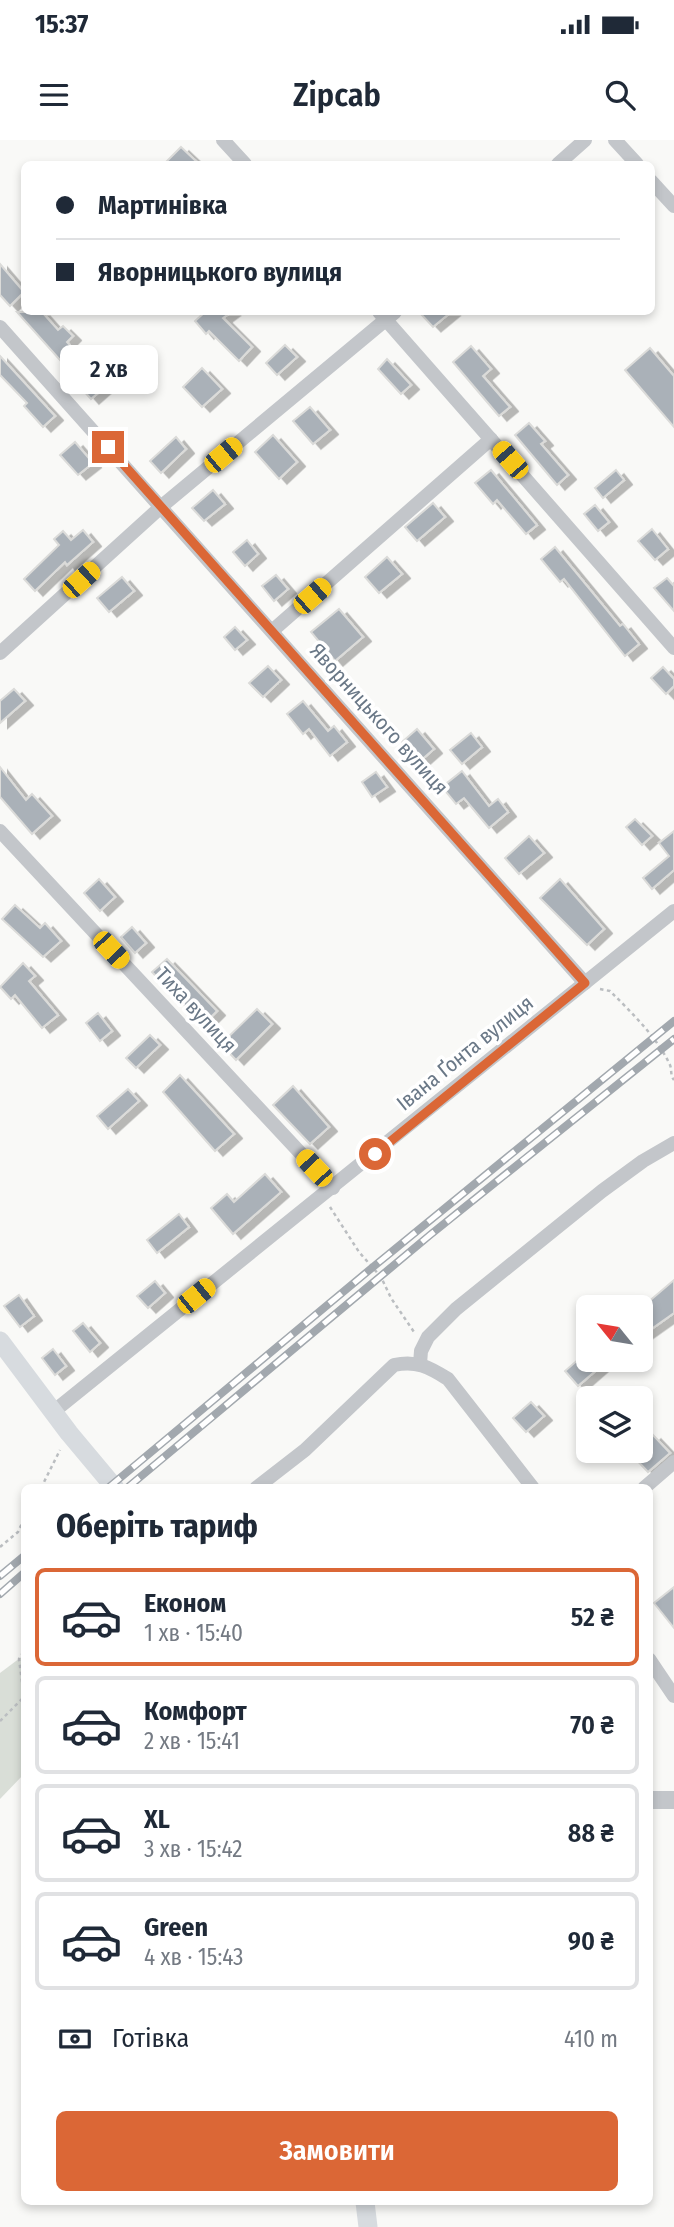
<!DOCTYPE html>
<html lang="uk">
<meta charset="utf-8">
<style>
:root{--surface:#fff;--page:#f6f6f7;--text:#1f2937;--muted:#747a83;--line:#e0e1e3;--accent:#db6736}
body{margin:0;font-family:"Fira Sans Condensed",sans-serif;background:var(--page);color:var(--text);height:100vh;display:flex;flex-direction:column;font-size:26px;white-space:nowrap}
*{box-sizing:border-box;margin:0}
p{font-size:23px;color:var(--muted)}
.icon{flex:none;width:38px;height:38px;fill:none;stroke:currentColor;stroke-width:2;stroke-linecap:round;stroke-linejoin:round}
.map{position:relative;flex:1;overflow:hidden}
.drawer{position:absolute;left:21px;top:1344px;width:632px;height:721px;display:flex;flex-direction:column;background:var(--surface);border-radius:10px;box-shadow:0 4px 10px #0003}
.drawer>*{flex:none}
.banner{position:absolute;left:21px;top:21px;width:634px;height:154px;border-radius:10px;box-shadow:0 4px 10px #0003;display:grid;align-content:center;height:154px;padding:0 35px;background:var(--surface)}
.needle{width:46px;rotate:300deg}
.controls{position:absolute;left:576px;top:1155px;display:grid;gap:14px}
.controls a{display:grid;place-items:center;width:77px;height:77px;border-radius:10px;background:var(--surface);box-shadow:0 4px 10px #0003;font-size:35px}
.end{position:absolute;width:32px;height:32px;margin:-16px;border:9px solid #db6736;background:#fff;box-shadow:0 0 0 4px #fff}
.from{border-radius:50%}
.bubble{position:absolute;height:49px;border-radius:10px;background:var(--surface);box-shadow:0 4px 10px #0003;font-size:23px;font-weight:600;line-height:49px;text-align:center}
.car{position:absolute;width:21px;height:42px;margin:-21px -10px;border-radius:9px;box-shadow:0 0 5px 2px #0007;background:linear-gradient(#f5c518 24%,#345 0 40%,#f5c518 0 76%,#345 0 86%,#f5c518 0)}
.banner b{display:flex;align-items:center;gap:24px;height:66px;font-size:26px}
.banner b+b{border-top:2px solid var(--line)}
.banner i{width:18px;height:18px;background:var(--text)}
ul{padding:0;list-style:none}
li{display:flex;align-items:center;gap:21px;height:98px;margin:0 14px 10px;padding:0 21px;border:4px solid var(--line);border-radius:10px}
li div{flex:1}
li b{display:block;font-size:26px}
li em{font-style:normal;font-weight:600}
li.active{border-color:var(--accent)}
li>.icon{width:63px;height:63px;stroke-width:1.5}
h2{padding:0 35px;font-size:32px;line-height:84px}
.pay{display:flex;align-items:center;gap:18px;height:77px;padding:0 35px;font-size:26px}
.pay p{margin-inline-start:auto}
.primary-button{display:flex;gap:14px;margin-top:auto;padding:14px 35px}
.primary-button a{flex:1;height:80px;border-radius:10px;background:var(--accent);color:#fff;font-size:28px;font-weight:600;line-height:80px;text-align:center}
.status{display:flex;justify-content:space-between;align-items:center;height:49px;padding:0 35px;background:var(--surface);direction:ltr}
.status svg{height:19px;fill:currentColor}
header{display:flex;justify-content:space-between;align-items:center;height:91px;padding:0 35px;background:var(--surface);font-size:32px;font-weight:600}
.map>svg:first-child{display:block}
.green{fill:#d9ded7}
.building{fill:#aab1b8;stroke:#dbdbd9;stroke-width:2;filter:url(#shadow)}
.lines{fill:none;stroke-linecap:round;stroke-linejoin:round}
.path{stroke:#bbbec1;stroke-width:2.5;stroke-dasharray:3.5 3.5;stroke-linecap:butt}
.minor{stroke:#c3c6ca;stroke-width:14}
.tertiary{stroke:#c3c6ca;stroke-width:18}
.secondary{stroke:#d7dbdf;stroke-width:19}
.rail-casing{stroke:#a2a8ae;stroke-width:8}
.rail{stroke:#fff;stroke-width:5;stroke-dasharray:16;stroke-linecap:butt}
.route{stroke:#db6736;stroke-width:9}
.labels{text-anchor:middle;stroke-width:7;stroke-linejoin:round;paint-order:stroke}
.street-label{font-size:21px;fill:#6a7887;stroke:#fff}
</style>
<div class="status"><b>15:37</b><svg viewBox="0 0 49 12"><path d="M0 12V9h3v3zM5 12V6h3v6zM10 12V3h3v9zM15 12V0h3v12zM26 1h20v11H26zM47 4h2v5h-2z"/></svg></div>
<header><svg class="icon" aria-label="menu" viewBox="0 0 24 24"><path d="M4 6h16M4 12h16M4 18h16"/></svg>Zipcab<svg class="icon" aria-label="search" viewBox="0 0 24 24"><circle cx="10" cy="10" r="6"/><path d="M15 15l6 6"/></svg></header>
<div class="map">
<svg width="674" height="2087" viewBox="0 0 674 2087">
<defs>
<filter id="shadow"><feDropShadow dx="8" dy="4.5" stdDeviation="0" flood-color="#0004"/></filter>
</defs>
<rect width="100%" height="100%" fill="#f9f9f7"/>
<polygon class="green" points="24,1515 24,1634 0,1659 0,1533"/>
<g class="building">
<polygon points="181,7 199,24 164,24"/>
<polygon points="0,124 24,152 10,166 0,155"/>
<polygon points="17,172 42,172 58,190 63,186 73,196 67,202 106,246 91,259 67,232 69,230"/>
<polygon points="205,172 231,172 223,178 252,207 239,221 209,191 206,194 195,181"/>
<polygon points="419,172 451,172 433,187"/>
<polygon points="285,205 297,217 277,235 266,223"/>
<polygon points="471,206 491,229 483,236 510,267 499,276 453,222"/>
<polygon points="650,208 674,236 674,287 625,230"/>
<polygon points="0,216 55,276 43,287 24,266 27,263 0,235"/>
<polygon points="387,219 411,245 401,254 378,229"/>
<polygon points="202,228 222,249 202,267 183,247"/>
<polygon points="310,267 330,290 313,304 293,281"/>
<polygon points="529,283 545,301 541,304 568,335 557,345 515,295"/>
<polygon points="273,295 297,322 279,339 255,312"/>
<polygon points="176,297 186,309 161,333 150,321"/>
<polygon points="75,302 93,323 78,335 60,315"/>
<polygon points="491,330 537,385 526,394 497,360 493,364 475,343"/>
<polygon points="616,330 624,340 603,358 595,348"/>
<polygon points="213,350 225,364 204,381 192,368"/>
<polygon points="433,363 445,377 417,401 405,387"/>
<polygon points="595,365 609,382 598,391 584,374"/>
<polygon points="652,389 668,409 655,420 638,401"/>
<polygon points="83,390 93,402 67,425 65,422 35,451 24,439 59,405 54,399 63,391 71,400"/>
<polygon points="247,400 258,414 245,426 233,412"/>
<polygon points="555,407 620,486 623,484 639,504 625,516 564,439 560,442 541,419"/>
<polygon points="387,417 402,434 379,453 365,437"/>
<polygon points="276,435 288,449 274,461 262,446"/>
<polygon points="122,437 134,451 109,472 97,458"/>
<polygon points="667,438 674,446 674,471 654,448"/>
<polygon points="339,469 363,497 335,521 311,492"/>
<polygon points="235,487 247,500 235,510 224,497"/>
<polygon points="268,526 281,540 263,557 249,543"/>
<polygon points="663,527 674,539 674,546 666,554 651,538"/>
<polygon points="14,549 25,561 0,583 0,561"/>
<polygon points="303,561 328,591 334,586 347,602 330,616 309,589 303,594 287,574"/>
<polygon points="417,589 434,609 419,622 402,602"/>
<polygon points="471,593 482,607 462,624 450,610"/>
<polygon points="0,627 26,660 32,654 52,676 32,694 0,657"/>
<polygon points="462,631 489,666 498,659 508,672 489,688 464,658 456,664 442,647"/>
<polygon points="376,632 387,647 372,657 362,642"/>
<polygon points="635,679 652,696 642,705 626,687"/>
<polygon points="674,691 674,730 652,749 643,738 669,716 659,703"/>
<polygon points="529,696 544,713 519,734 505,718"/>
<polygon points="99,739 115,757 100,771 84,753"/>
<polygon points="560,739 604,789 587,805 540,758"/>
<polygon points="15,765 40,788 45,783 61,801 43,817 2,779"/>
<polygon points="132,787 146,803 135,813 121,797"/>
<polygon points="167,819 217,871 203,885 152,832"/>
<polygon points="23,823 35,836 29,841 58,875 42,888 15,855 11,859 0,847"/>
<polygon points="257,869 272,884 236,920 221,904"/>
<polygon points="98,873 112,891 100,901 86,883"/>
<polygon points="150,895 160,905 136,928 126,918"/>
<polygon points="180,935 234,994 215,1011 163,952"/>
<polygon points="293,946 329,987 310,1004 273,965"/>
<polygon points="128,949 139,961 108,989 97,976"/>
<polygon points="265,1034 281,1052 233,1094 211,1068 227,1054 234,1062"/>
<polygon points="179,1074 189,1087 157,1113 147,1100"/>
<polygon points="674,1140 674,1173 640,1197 640,1169"/>
<polygon points="155,1141 165,1153 148,1168 137,1156"/>
<polygon points="19,1155 34,1176 20,1187 4,1166"/>
<polygon points="83,1183 100,1203 90,1212 73,1191"/>
<polygon points="53,1209 66,1226 55,1235 42,1218"/>
<polygon points="587,1212 588,1220 594,1220 600,1227 578,1246 565,1231"/>
<polygon points="531,1262 544,1276 526,1292 513,1278"/>
<polygon points="653,1295 670,1313 648,1332 632,1315 636,1311 640,1311 640,1307"/>
<polygon points="674,1447 674,1488 654,1463"/>
</g>
<g class="lines">
<g class="path">
<path d="M600,849L610,851C631,872 657,897 670,925C672,930 670,935 674,940"/>
<polyline points="330,1067 359,1112 381,1137 391,1158 414,1192"/>
<polyline points="41,1348 60,1310"/>
<polyline points="0,1407 18,1392 24,1379"/>
<polyline points="0,1581 24,1557 19,1519 24,1511"/>
</g>
<g class="minor">
<polyline points="223,0 245,24"/>
<polyline points="615,0 637,24"/>
<polyline points="558,24 585,0"/>
<polyline points="651,41 674,66"/>
<polyline points="379,172 674,508"/>
<polyline points="0,187 585,843"/>
<polyline points="272,491 491,299"/>
<polyline points="0,513 162,366 395,172"/>
<polyline points="0,691 333,1048"/>
<polyline points="420,1224 421,1211 428,1197 456,1169 602,1051 643,1021 674,1003"/>
<polyline points="53,1272 674,771"/>
<path d="M256,1348L305,1310L394,1225C416,1220 429,1227 448,1239L533,1348"/>
<polyline points="644,1348 674,1322"/>
<polyline points="649,1519 674,1556"/>
</g>
<polyline class="tertiary" points="649,1660 674,1660"/>
<g class="secondary">
<polyline points="0,1201 69,1293 115,1348"/>
<polyline points="365,2062 368,2087"/>
</g>
<g class="rail-casing">
<g id="rail">
<polyline points="108,1348 373,1127 674,881"/>
<polyline points="127,1348 430,1095 674,899"/>
<polyline points="0,1436 24,1416"/>
<polyline points="0,1454 24,1433"/>
</g>
</g>
<use href="#rail" class="rail"/>
</g>
<g class="lines">
<polyline class="route" points="108,307 585,843 375,1014"/>
</g>
<g class="labels">
<g class="street-label">
<text transform="translate(379 579) rotate(48)" y="7">Яворницького вулиця</text>
<text transform="translate(196 870) rotate(47)" y="7">Тиха вулиця</text>
<text transform="translate(465 913) rotate(-39)" y="7">Івана Ґонта вулиця</text>
</g>
</g>
</svg>
<div class="controls">
<a><svg class="needle" viewBox="-14 -14 28 28"><path d="M0-13l5 13h-10z" fill="#e53935"/><path d="M0 13l5-13h-10z" fill="#747a83"/></svg></a>
<a><svg class="icon" aria-label="layers" viewBox="0 0 24 24"><path d="M12 4l9 5-9 5-9-5zM3 14l9 5 9-5"/></svg></a>
</div>
<i class="end from" style="left:375px;top:1014px"></i>
<i class="end" style="left:108px;top:307px"></i>
<div class="bubble" style="left:60px;top:205px;width:98px">2 хв</div>
<i class="car" style="left:223px;top:315px;rotate:50deg"></i>
<i class="car" style="left:510px;top:320px;rotate:319deg"></i>
<i class="car" style="left:81px;top:440px;rotate:48deg"></i>
<i class="car" style="left:312px;top:456px;rotate:49deg"></i>
<i class="car" style="left:111px;top:810px;rotate:137deg"></i>
<i class="car" style="left:314px;top:1028px;rotate:317deg"></i>
<i class="car" style="left:196px;top:1156px;rotate:51deg"></i>
<div class="banner">
<b><i class="from"></i>Мартинівка</b>
<b><i></i>Яворницького вулиця</b>
</div>
<section class="drawer">
<h2>Оберіть тариф</h2>
<ul>
<li class="active"><svg class="icon" aria-label="car" viewBox="0 0 24 24"><path d="M5 17H2v-5l4-1 3-4h7l3 4 3 1v5h-3M9 17h6M6 11h13"/><circle cx="7" cy="17" r="2"/><circle cx="17" cy="17" r="2"/></svg><div><b>Економ</b><p>1 хв · 15:40</p></div><em>52 ₴</em></li>
<li><svg class="icon" aria-label="car" viewBox="0 0 24 24"><path d="M5 17H2v-5l4-1 3-4h7l3 4 3 1v5h-3M9 17h6M6 11h13"/><circle cx="7" cy="17" r="2"/><circle cx="17" cy="17" r="2"/></svg><div><b>Комфорт</b><p>2 хв · 15:41</p></div><em>70 ₴</em></li>
<li><svg class="icon" aria-label="car" viewBox="0 0 24 24"><path d="M5 17H2v-5l4-1 3-4h7l3 4 3 1v5h-3M9 17h6M6 11h13"/><circle cx="7" cy="17" r="2"/><circle cx="17" cy="17" r="2"/></svg><div><b>XL</b><p>3 хв · 15:42</p></div><em>88 ₴</em></li>
<li><svg class="icon" aria-label="car" viewBox="0 0 24 24"><path d="M5 17H2v-5l4-1 3-4h7l3 4 3 1v5h-3M9 17h6M6 11h13"/><circle cx="7" cy="17" r="2"/><circle cx="17" cy="17" r="2"/></svg><div><b>Green</b><p>4 хв · 15:43</p></div><em>90 ₴</em></li>
</ul>
<div class="pay"><svg class="icon" aria-label="cash" viewBox="0 0 24 24"><path d="M3 7h18v10H3z"/><circle cx="12" cy="12" r="2"/></svg>Готівка<p>410 m</p></div>
<div class="primary-button"><a>Замовити</a></div>
</section>
</div>
